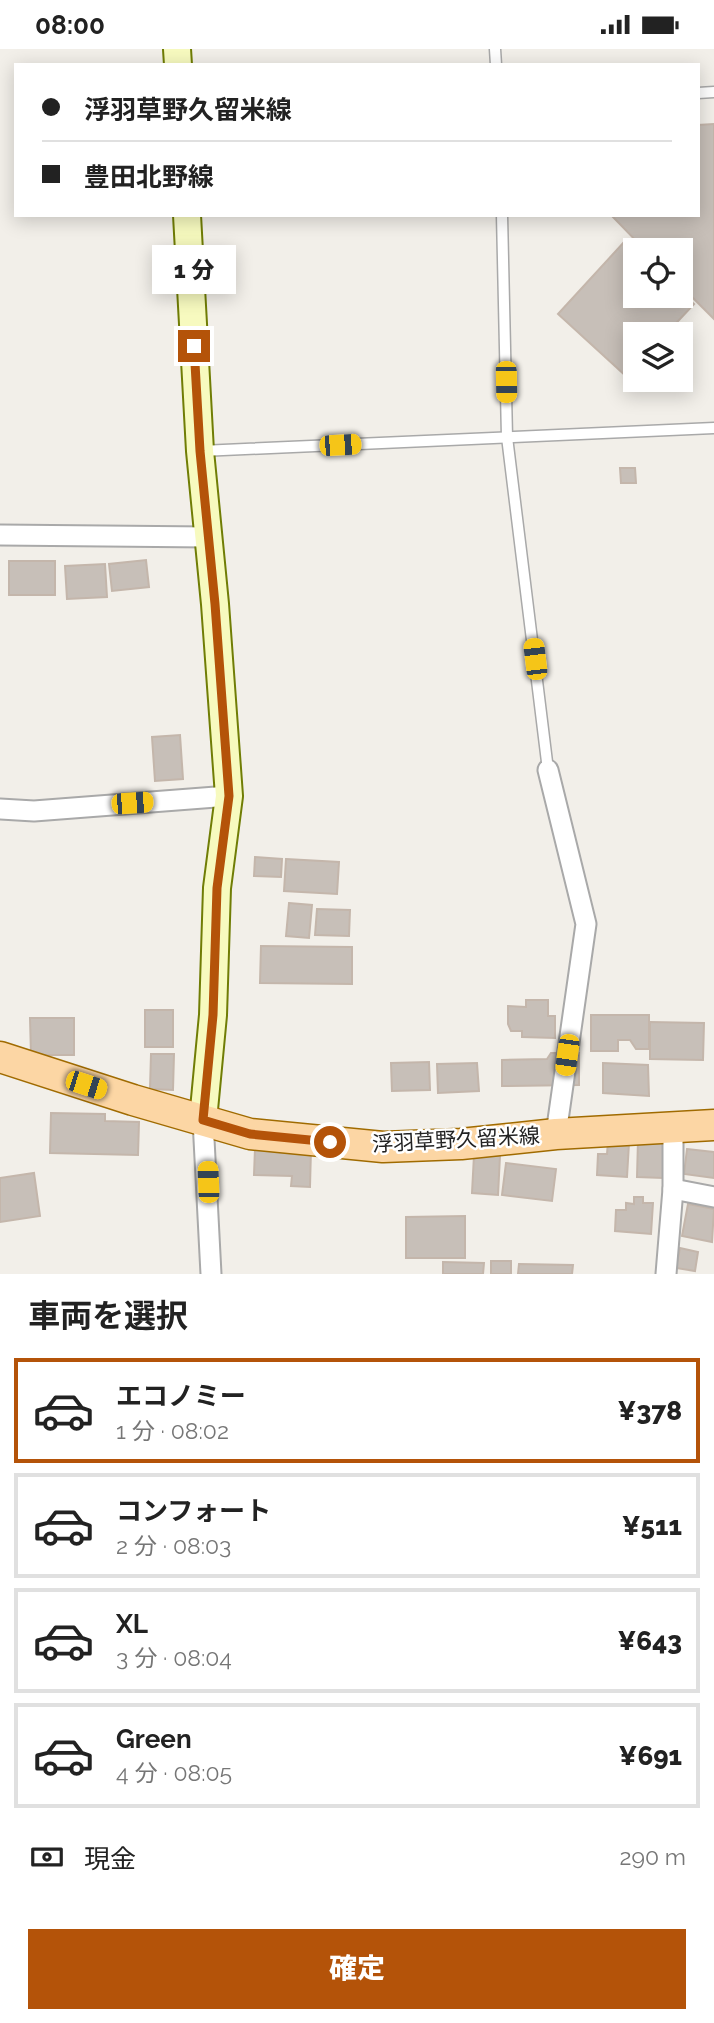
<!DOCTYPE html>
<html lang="ja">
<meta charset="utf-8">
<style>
:root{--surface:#fff;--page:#f2f2f2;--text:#222;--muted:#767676;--line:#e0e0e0;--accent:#b45309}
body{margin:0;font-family:Raleway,"Noto Sans JP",sans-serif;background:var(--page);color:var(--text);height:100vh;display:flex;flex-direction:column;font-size:26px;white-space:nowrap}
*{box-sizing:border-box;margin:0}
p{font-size:23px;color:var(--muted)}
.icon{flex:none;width:38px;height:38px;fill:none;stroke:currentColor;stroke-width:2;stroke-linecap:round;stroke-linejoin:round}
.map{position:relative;height:1225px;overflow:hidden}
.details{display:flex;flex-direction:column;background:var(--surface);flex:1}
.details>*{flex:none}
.guide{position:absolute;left:14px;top:14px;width:686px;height:154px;border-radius:0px;box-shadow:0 4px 18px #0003;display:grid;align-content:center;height:154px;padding:0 28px;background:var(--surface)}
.controls{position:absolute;left:623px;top:189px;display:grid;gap:14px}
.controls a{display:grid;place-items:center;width:70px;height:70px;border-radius:0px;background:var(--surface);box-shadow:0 4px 18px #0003;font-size:35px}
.end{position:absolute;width:32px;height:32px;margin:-16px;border:9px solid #b45309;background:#fff;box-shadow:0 0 0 4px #fff}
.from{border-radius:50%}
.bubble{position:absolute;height:49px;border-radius:0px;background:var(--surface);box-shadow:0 4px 18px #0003;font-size:23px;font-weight:800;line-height:49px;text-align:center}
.car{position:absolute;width:21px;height:42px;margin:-21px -10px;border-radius:9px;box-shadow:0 0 5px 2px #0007;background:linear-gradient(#f5c518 24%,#345 0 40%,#f5c518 0 76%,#345 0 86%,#f5c518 0)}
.guide b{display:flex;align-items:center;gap:24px;height:66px;font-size:26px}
.guide b+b{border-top:2px solid var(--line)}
.guide i{width:18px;height:18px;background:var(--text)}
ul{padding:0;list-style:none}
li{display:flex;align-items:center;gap:21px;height:105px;margin:0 14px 10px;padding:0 14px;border:4px solid var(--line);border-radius:0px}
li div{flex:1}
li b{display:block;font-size:26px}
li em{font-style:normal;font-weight:800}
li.active{border-color:var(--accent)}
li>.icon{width:63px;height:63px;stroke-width:1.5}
h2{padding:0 28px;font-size:32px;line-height:84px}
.pay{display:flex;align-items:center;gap:18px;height:77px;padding:0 28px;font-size:26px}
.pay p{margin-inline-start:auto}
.action{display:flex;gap:14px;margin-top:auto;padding:14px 28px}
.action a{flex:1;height:80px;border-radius:0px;background:var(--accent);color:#fff;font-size:28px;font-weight:800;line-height:80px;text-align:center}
.status{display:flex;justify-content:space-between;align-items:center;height:49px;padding:0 35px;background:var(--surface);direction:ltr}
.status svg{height:19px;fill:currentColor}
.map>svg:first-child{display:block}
.building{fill:#c7bfb8;stroke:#c4b6ab;stroke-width:2}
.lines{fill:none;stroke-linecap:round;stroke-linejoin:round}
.lane-casing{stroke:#a9a9a9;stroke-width:13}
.street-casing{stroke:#a9a9a9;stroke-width:23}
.secondary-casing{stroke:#707d05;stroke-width:30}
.primary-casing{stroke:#a06b00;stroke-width:33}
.lane{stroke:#fff;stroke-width:10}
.street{stroke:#fff;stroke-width:19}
.secondary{stroke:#f7fabf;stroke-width:26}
.primary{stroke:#fcd6a4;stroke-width:30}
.route{stroke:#b45309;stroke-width:9}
.labels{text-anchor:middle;stroke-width:5;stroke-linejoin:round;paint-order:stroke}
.street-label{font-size:21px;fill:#222;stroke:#fff}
</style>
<div class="status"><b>08:00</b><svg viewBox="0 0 49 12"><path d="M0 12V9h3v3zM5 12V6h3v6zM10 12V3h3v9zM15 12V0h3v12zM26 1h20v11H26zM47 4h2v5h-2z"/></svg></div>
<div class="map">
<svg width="714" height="1225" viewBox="0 0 714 1225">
<rect width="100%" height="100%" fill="#f2efe9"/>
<g class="building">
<polygon points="714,75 714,270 681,237 681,201 645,201 611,166 698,166 698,76"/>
<polygon points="625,192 635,202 635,247 681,247 681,244 694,255 666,285 635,285 635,319 627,328 558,265"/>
<polygon points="620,419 635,419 636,434 621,434"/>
<polygon points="146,511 149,538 112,542 109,515"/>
<rect x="9" y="512" width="46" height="34"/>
<polygon points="105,515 107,548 67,550 65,517"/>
<polygon points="180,686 183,730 155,732 152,688"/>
<polygon points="255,808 282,810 281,828 254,827"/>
<polygon points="286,810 339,813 337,845 284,842"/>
<polygon points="289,854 312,856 309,889 286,887"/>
<polygon points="317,860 350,861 349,887 315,886"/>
<polygon points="261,897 352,898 352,935 260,934"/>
<polygon points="526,951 548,951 548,967 555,967 555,989 522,988 522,982 511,982 508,975 508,957 526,958"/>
<rect x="145" y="961" width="28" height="37"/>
<polygon points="591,966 649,966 649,1000 636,1000 630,991 618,991 618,1002 591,1002"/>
<polygon points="30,969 74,969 74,1006 31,1006"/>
<polygon points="650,973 704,974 703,1011 650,1010"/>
<polygon points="551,1004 579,1004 579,1036 502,1037 502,1011 547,1010"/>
<polygon points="151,1005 174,1005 173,1041 150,1040"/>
<polygon points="429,1013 430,1041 392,1042 391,1014"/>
<polygon points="477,1014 479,1042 438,1044 437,1015"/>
<polygon points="603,1014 648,1016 649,1047 603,1044"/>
<polygon points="51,1064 105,1065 105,1072 139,1073 138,1106 50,1104"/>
<polygon points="638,1091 665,1092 663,1129 637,1128"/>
<polygon points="608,1093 629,1094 627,1128 597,1126 598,1105 607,1105"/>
<polygon points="255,1099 311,1100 310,1138 291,1137 292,1127 254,1126"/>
<polygon points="687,1100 714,1103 714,1129 684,1125"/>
<polygon points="474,1106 500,1107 498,1146 472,1144"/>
<polygon points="506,1114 556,1120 552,1152 502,1146"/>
<polygon points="34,1124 40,1167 0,1173 0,1129"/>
<polygon points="634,1148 643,1148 643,1154 653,1154 651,1185 615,1182 616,1161 626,1161 626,1154 634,1155"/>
<polygon points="688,1155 714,1160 712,1193 682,1187"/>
<polygon points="465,1167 465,1209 406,1209 406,1168"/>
<polygon points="680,1199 698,1203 695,1222 676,1219"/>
<rect x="491" y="1212" width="20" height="13"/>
<polygon points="443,1213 484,1214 483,1225 443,1225"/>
<polygon points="519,1215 573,1216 572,1225 518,1225"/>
</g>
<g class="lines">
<g class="lane-casing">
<g id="lane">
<polyline points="495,0 496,16"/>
<polyline points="698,44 714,43"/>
<polyline points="502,166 507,388 548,721"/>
<polyline points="201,402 714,379"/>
</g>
</g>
<g class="street-casing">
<g id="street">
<polyline points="0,486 208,488"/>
<polyline points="548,721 586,875 556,1085"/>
<polyline points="0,760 34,762 229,747"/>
<polyline points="203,1071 211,1225"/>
<polyline points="673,1140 714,1148"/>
<polyline points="666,1225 673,1140 673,1078"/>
</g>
</g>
<g class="secondary-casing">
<g id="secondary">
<polyline points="177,0 178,16"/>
<polyline points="187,166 200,402 215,555 229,747 217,839 213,966 203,1071"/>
</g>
</g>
<g class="primary-casing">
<polyline id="primary" points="0,1008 133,1051 250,1085 383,1098 461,1095 556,1085 714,1076"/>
</g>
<use href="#lane" class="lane"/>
<use href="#street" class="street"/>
<use href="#secondary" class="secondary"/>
<use href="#primary" class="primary"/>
</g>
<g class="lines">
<polyline class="route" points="194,297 200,402 215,555 229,747 217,839 213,966 203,1071 250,1085 330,1093"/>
</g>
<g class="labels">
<g class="street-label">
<text transform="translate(456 1091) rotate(-3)" y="7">浮羽草野久留米線</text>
</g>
</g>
</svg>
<div class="controls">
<a><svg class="icon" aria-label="locate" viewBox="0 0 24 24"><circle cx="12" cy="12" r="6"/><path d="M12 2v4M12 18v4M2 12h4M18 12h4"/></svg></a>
<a><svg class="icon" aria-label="layers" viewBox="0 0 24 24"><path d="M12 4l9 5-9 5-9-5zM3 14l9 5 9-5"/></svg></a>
</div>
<i class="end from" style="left:330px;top:1093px"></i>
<i class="end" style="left:194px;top:297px"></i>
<div class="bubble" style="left:152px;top:196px;width:84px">1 分</div>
<i class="car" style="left:506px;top:333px;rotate:179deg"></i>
<i class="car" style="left:340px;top:396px;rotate:87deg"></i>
<i class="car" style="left:535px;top:610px;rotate:353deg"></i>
<i class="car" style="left:132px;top:754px;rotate:86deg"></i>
<i class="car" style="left:567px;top:1006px;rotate:188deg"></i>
<i class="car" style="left:86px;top:1036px;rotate:108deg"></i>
<i class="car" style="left:208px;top:1133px;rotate:358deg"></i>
<div class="guide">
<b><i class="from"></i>浮羽草野久留米線</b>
<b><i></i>豊田北野線</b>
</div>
</div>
<section class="details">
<h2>車両を選択</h2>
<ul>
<li class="active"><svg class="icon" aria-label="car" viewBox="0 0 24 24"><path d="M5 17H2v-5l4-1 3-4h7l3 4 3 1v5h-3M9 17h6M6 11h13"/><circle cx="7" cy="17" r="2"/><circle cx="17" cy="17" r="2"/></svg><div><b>エコノミー</b><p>1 分 · 08:02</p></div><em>¥378</em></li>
<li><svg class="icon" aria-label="car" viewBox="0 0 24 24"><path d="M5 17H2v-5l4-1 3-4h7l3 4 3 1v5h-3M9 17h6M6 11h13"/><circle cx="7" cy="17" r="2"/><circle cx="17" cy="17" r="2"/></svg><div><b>コンフォート</b><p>2 分 · 08:03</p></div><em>¥511</em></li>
<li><svg class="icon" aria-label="car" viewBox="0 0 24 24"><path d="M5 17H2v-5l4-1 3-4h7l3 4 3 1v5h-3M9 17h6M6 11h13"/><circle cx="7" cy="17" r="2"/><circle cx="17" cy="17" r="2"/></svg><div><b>XL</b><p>3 分 · 08:04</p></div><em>¥643</em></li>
<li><svg class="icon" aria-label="car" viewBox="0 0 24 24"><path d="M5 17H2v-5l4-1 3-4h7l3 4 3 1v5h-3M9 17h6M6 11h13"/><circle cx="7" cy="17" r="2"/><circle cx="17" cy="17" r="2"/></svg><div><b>Green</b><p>4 分 · 08:05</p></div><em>¥691</em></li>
</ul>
<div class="pay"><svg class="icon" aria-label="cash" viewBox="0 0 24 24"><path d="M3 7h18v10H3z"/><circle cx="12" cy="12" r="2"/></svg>現金<p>290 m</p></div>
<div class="action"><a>確定</a></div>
</section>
